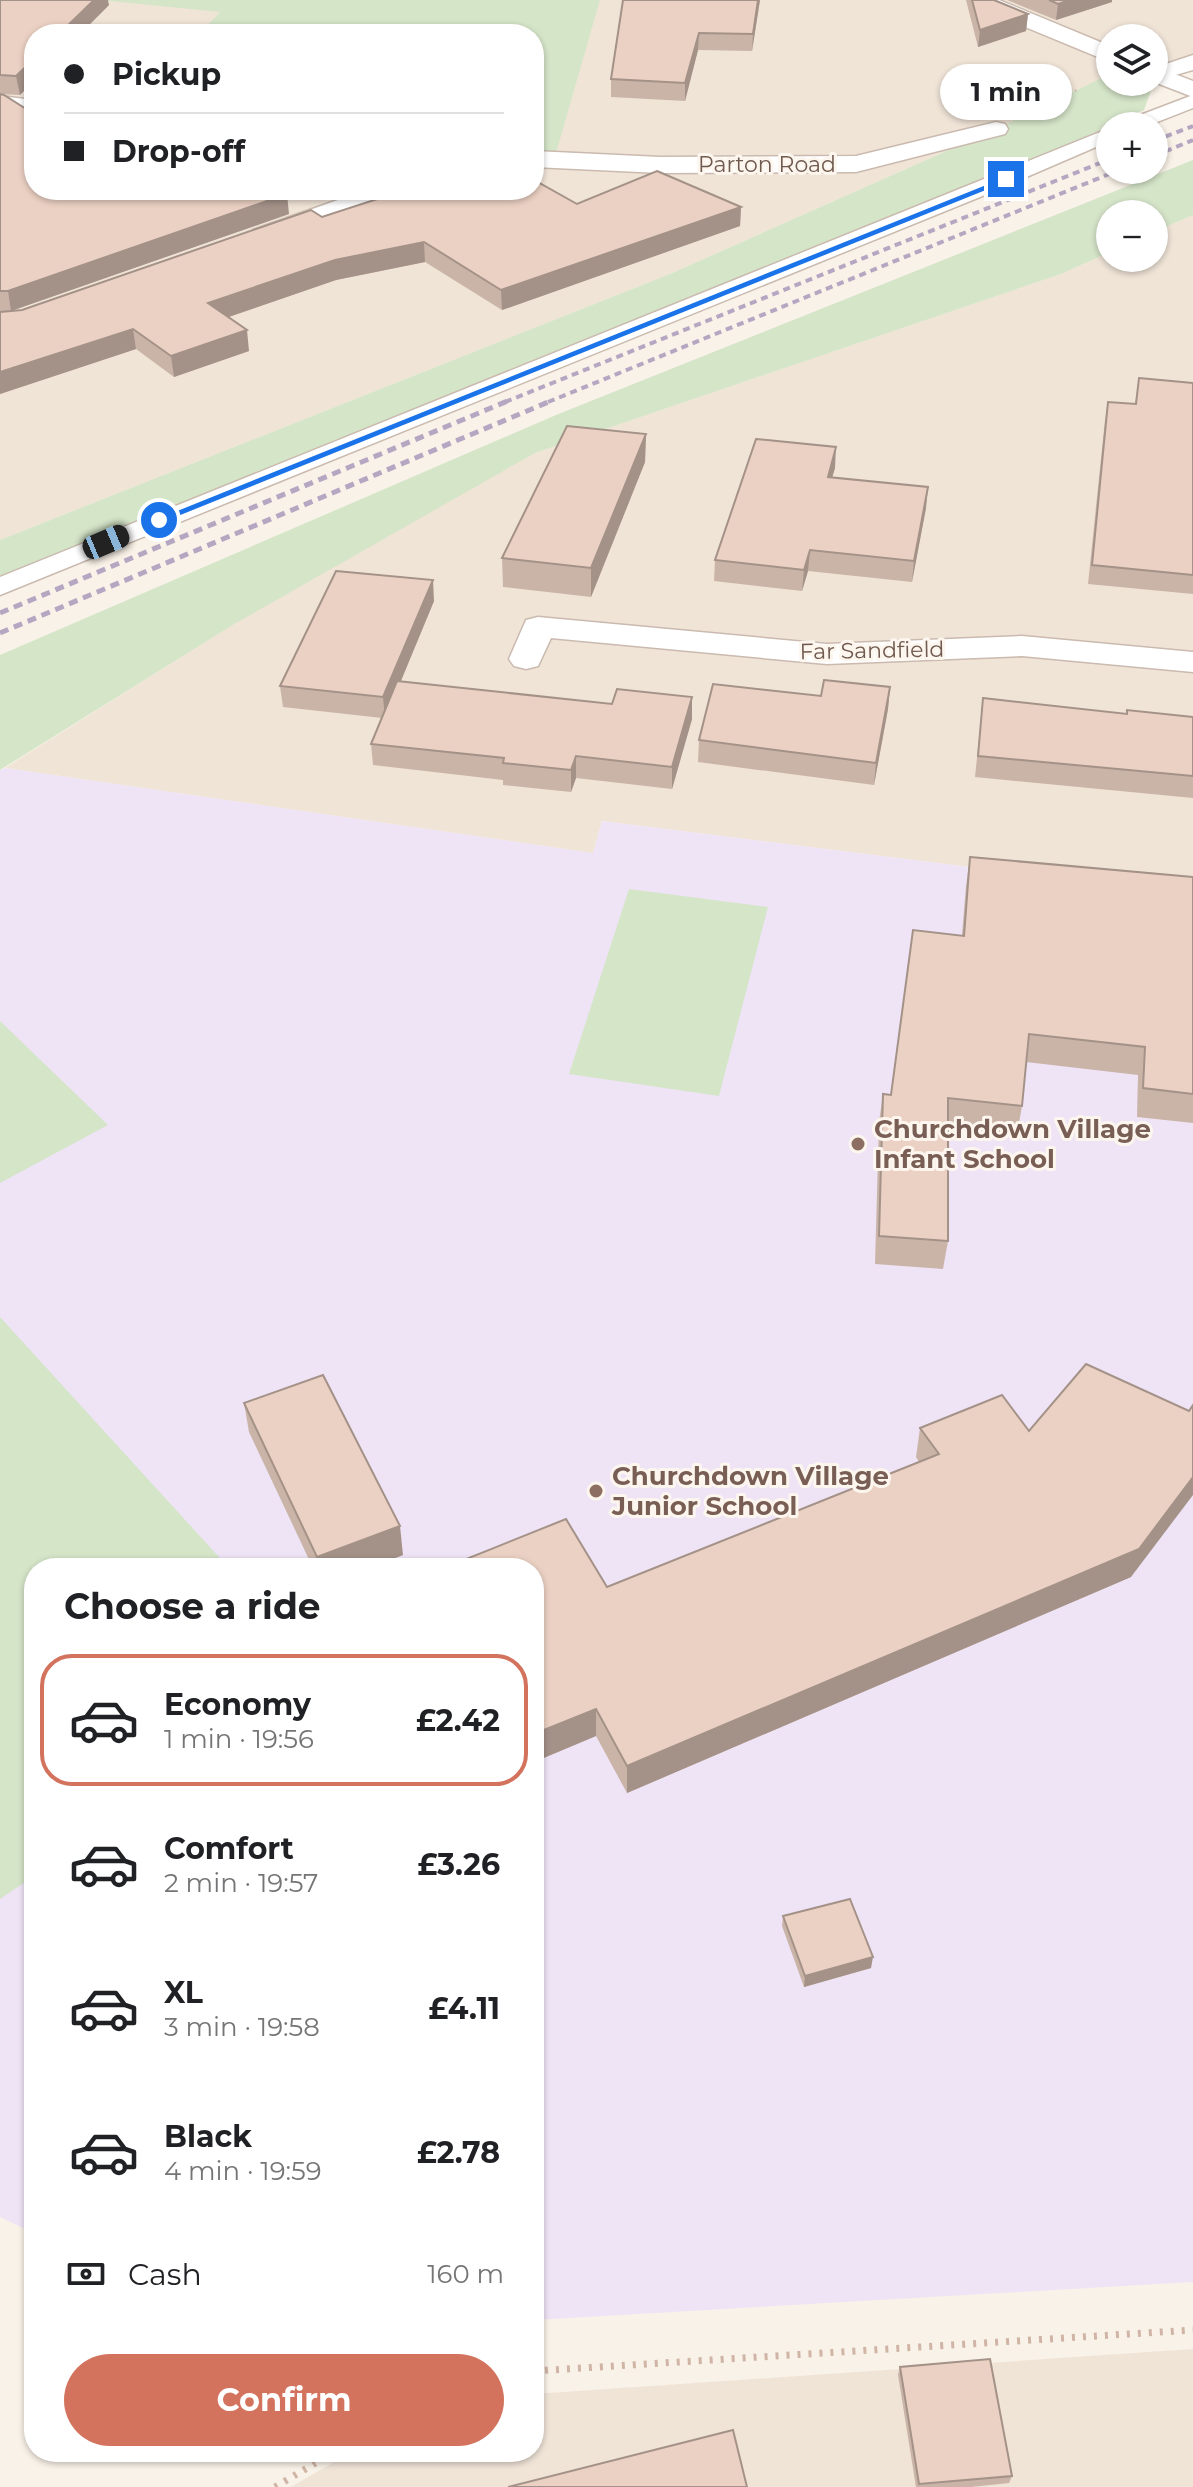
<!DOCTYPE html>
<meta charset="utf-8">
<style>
:root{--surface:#fff;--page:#f6f6f6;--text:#202124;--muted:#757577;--line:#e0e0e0;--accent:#d3735d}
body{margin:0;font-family:Montserrat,sans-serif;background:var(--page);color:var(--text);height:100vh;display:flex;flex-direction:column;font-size:30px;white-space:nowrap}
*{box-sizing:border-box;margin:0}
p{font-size:26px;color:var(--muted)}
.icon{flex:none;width:44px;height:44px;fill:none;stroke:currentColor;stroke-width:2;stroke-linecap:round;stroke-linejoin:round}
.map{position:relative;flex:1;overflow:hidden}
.sheet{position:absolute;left:24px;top:1558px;width:520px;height:904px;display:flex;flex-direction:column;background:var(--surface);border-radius:32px;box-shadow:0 2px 6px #0004}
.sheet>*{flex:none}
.guide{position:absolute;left:24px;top:24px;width:520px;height:176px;border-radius:32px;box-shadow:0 2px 6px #0004;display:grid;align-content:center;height:176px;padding:0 40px;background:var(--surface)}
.buttons{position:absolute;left:1096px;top:24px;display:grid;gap:16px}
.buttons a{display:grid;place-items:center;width:72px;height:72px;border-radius:50%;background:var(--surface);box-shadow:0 2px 6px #0004;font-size:40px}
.end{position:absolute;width:36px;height:36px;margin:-18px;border:10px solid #1a73e8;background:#fff;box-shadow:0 0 0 4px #fff}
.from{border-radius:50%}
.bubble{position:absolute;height:56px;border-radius:28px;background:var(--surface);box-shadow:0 2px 6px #0004;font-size:26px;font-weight:700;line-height:56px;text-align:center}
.car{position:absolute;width:24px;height:48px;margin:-24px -12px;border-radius:10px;box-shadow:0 0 6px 2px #0007;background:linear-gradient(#222 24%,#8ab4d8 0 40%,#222 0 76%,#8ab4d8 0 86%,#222 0)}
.guide b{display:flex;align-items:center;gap:28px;height:76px;font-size:30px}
.guide b+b{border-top:2px solid var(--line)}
.guide i{width:20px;height:20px;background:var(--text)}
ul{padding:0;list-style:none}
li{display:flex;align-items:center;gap:24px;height:132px;margin:0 16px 12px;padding:0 24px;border:4px solid transparent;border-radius:32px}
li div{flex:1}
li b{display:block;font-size:30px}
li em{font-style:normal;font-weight:700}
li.on{border-color:var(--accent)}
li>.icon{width:72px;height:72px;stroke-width:1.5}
h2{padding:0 40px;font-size:36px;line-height:96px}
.pay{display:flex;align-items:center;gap:20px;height:88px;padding:0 40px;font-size:30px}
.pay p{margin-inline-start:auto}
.button{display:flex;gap:16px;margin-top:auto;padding:16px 40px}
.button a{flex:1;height:92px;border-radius:48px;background:var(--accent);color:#fff;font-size:32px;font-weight:700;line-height:92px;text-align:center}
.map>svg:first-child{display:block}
.residential{fill:#f0e4d7;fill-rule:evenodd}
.education{fill:#efe4f6}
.green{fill:#d5e5c8}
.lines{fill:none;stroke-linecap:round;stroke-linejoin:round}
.service-casing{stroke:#cabaaf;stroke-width:3}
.minor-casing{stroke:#cabaaf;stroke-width:3}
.tertiary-casing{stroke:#cabaaf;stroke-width:3}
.path-far1{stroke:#d0b5a6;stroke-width:3;stroke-dasharray:1 4;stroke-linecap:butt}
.path{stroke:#d0b5a6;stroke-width:7;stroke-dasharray:3 8;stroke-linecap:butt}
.service{fill:#fff;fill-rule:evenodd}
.minor{fill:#fff;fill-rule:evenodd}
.tertiary{fill:#fff;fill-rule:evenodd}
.rail-far1{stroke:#b5a7c2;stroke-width:4;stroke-dasharray:7 5;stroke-linecap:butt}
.rail{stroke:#b5a7c2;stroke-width:5;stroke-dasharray:9 6;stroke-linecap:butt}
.wall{fill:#cab4a8}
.shaded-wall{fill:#a49288}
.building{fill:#ebd1c3;stroke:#a49288;stroke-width:2}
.route{fill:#1a73e8}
.education-dot{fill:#8d6e63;stroke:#fdf6ee;stroke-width:3}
.labels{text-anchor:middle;stroke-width:6;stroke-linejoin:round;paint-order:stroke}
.far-street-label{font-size:22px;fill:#705a4f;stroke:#fdf6ee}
.education-label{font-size:26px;font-weight:bold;fill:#785e54;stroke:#fdf6ee;text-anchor:start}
</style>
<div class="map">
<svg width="1193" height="2487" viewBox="0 0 1193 2487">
<rect width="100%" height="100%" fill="#f9f2e8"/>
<g class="residential">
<path d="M0,0H1193V62L1154,73V38H1110V74L996,129L670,274L0,540ZM34,34H534V190H34Z"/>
<polygon points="1193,215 1193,895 602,821 593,853 5,768 347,553 535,453 1061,274 1110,252 1110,258 1154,258 1154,232"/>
<polygon points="1193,2349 1193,2487 291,2487 351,2452 534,2452 534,2394"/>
</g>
<polygon class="education" points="5,768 593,853 602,821 1193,895 1193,2282 534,2320 534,1568 34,1568 34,2233 0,2217 0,770"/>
<g class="green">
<polygon points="100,0 600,0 554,160 534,159 534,34 199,34 220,12"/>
<polygon points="1110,74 1110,82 1154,82 1144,110 1001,175 0,576 0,540 670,274 996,129"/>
<polygon points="1193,160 1193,215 1154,232 1154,214 1110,214 1110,252 1061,274 535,453 236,623 0,770 0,655 556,415"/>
<polygon points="629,889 768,907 719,1096 569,1074"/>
<polygon points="0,1021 108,1125 0,1183"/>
<polygon points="0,1317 229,1568 34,1568 34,1876 0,1899"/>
</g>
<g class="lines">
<g class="service-casing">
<g id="service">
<polygon points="1193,95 1193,108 1147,126 1119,126 1122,122"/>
<polygon points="1110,128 1110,141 980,197 0,595 0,577"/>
</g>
</g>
<g class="minor-casing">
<g id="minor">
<polygon points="1193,55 1193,70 1154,81 1154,68"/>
<polygon points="0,96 34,100 34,114 0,110"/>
<polygon points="996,122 1005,124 1008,129 1005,134 856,172 660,173 534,167 534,151 660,157 856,156"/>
<polygon points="366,190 404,190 400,196 271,242 253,242 249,236 253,230"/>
<polygon points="538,617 827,644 1022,636 1193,652 1193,672 1022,656 827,664 551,638 538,666 526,669 514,666 509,659 526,620"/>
</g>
</g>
<g class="tertiary-casing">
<g id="tertiary">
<polygon points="969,0 999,0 1110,46 1110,62 972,5"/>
<polygon points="1154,66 1193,81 1193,97 1154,82"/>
</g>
</g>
<polyline class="path-far1" points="1039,108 1077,90"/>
<g class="path">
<polyline points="534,2371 1193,2330"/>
<polyline points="275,2487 334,2452"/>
</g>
<use href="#service" class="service"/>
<use href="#minor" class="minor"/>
<use href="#tertiary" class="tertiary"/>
<g class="rail-far1">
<polyline points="1154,141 1193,126"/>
<polyline points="1154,156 1193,140"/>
<polyline points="505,402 1110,159"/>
<polyline points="548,402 1119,170"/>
</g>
<g class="rail">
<polyline points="0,613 510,400"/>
<polyline points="0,633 553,400"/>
</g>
</g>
<g class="wall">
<polygon points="0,0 109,5 20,95 0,94"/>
<polygon points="760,0 752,51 698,50 685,101 611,97 611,79"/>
<polygon points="966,0 994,0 1028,14 1026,31 978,47"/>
<polygon points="1007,0 1112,0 1112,2 1056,20"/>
<polygon points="0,94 34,190 289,214 11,311 0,311"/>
<polygon points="577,204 741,207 740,226 502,310 425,262 336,280 229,317 249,351 174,377 136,349 0,394 0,312 22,310 322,217"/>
<polygon points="1139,378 1193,383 1193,594 1088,584 1105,420 1108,402 1135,404"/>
<polygon points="646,434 645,462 591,597 503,587 502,558"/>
<polygon points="835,468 832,477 926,508 912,582 808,571 802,591 714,581 715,560"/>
<polygon points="434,601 401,681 692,719 672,789 576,778 571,792 503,785 503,780 373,765 371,744 382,718 283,707 280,686"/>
<polygon points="890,687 888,709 874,785 698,762 699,740 821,696"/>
<polygon points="983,698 1126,714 1193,717 1193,798 975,777"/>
<polygon points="970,857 1193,877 1193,1123 1137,1117 1138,1075 1026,1062 1022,1106 1017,1135 948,1127 948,1241 943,1269 875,1264 879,1122 883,1094 891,1095 962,935 966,886"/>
<polygon points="244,1403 403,1555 369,1568 313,1568 249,1432"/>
<polygon points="920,1428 1131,1577 627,1793 596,1736 534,1762 534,1568 607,1587 919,1462 916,1457"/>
<polygon points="783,1916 871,1968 804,1987 782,1926"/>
<polygon points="900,2367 1012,2476 1009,2483 971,2487 916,2487 898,2375"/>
</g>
<g class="shaded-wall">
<polygon points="94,0 108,0 109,5 80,34 59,34"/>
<polygon points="758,0 760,0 752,51 753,34"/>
<polygon points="1070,0 1112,0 1112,2 1056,20 1058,4"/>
<polygon points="1028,14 1026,31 978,47 980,30"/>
<polygon points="699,33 698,50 685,101 685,83"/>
<polygon points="34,59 34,81 20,95 16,76"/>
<polygon points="287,194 289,214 11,311 8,291"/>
<polygon points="741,207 740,226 502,310 501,290"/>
<polygon points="424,242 425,262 336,280 211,323 208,303 335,260"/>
<polygon points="133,329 136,349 0,394 0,372"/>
<polygon points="247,330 249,351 174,377 171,356"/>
<polygon points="646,434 645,462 591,597 591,568"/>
<polygon points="836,447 835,468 826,498 828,477"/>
<polygon points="928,487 926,508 912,582 914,561"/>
<polygon points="810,550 808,571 802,591 804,570"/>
<polygon points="433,580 434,601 385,719 383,697"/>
<polygon points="890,687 888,709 874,785 876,763"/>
<polygon points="692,697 692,719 672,789 672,767"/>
<polygon points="576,756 576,778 571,792 571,770"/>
<polygon points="1193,1477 1193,1495 1131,1577 627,1793 627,1766"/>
<polygon points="400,1526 403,1555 369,1568 319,1568 317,1557"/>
<polygon points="596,1709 596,1736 534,1762 534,1734"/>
<polygon points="873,1957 871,1968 804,1987 805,1976"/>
</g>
<g class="building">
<polygon points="0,0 94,0 59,34 34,34 34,59 16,76 0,75"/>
<polygon points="623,0 758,0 753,34 699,33 685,83 611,79"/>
<polygon points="972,0 994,0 1028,14 980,30"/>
<polygon points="1049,0 1070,0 1058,4"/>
<polygon points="0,94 4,95 34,114 34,190 281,190 287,194 8,291 0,291"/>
<polygon points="657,171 741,207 501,290 424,242 335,260 208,303 247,330 171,356 133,329 0,372 0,312 22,310 311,210 322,217 405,190 534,190 534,180 577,204"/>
<polygon points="1139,378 1193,383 1193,575 1092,565 1108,402 1136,404"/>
<polygon points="567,426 646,434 591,568 502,558"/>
<polygon points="756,439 836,447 828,477 928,487 914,561 810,550 804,570 715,560"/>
<polygon points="336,571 433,580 383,697 280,686"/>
<polygon points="824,680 890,687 876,763 699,740 713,684 821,696"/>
<polygon points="397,681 612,704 617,689 692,697 672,767 576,756 571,770 503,763 504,758 371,744"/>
<polygon points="983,698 1127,714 1127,710 1193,717 1193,776 978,756"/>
<polygon points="970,857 1193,877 1193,1094 1143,1088 1145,1047 1029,1034 1022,1106 948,1098 948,1241 879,1236 883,1094 891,1095 913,930 964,936"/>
<polygon points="1086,1364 1189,1411 1193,1405 1193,1477 1139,1549 627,1766 596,1709 534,1734 534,1568 444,1568 566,1519 607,1587 939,1454 920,1428 1002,1395 1029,1431"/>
<polygon points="323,1375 400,1526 317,1557 244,1403"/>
<polygon points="850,1899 873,1957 805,1976 783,1916"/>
<polygon points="990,2359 1012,2476 919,2484 900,2367"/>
<polygon points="733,2430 747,2487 508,2487"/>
</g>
<polygon class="route" points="1006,177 1008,181 163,522 155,520"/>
<g class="education-dot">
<circle cx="858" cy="1144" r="8"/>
<circle cx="596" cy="1491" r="8"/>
</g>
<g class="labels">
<g class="far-street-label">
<text x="767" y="172">Parton Road</text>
<text transform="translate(872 650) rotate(-1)" y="8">Far Sandfield</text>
</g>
<g class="education-label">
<text x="874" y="1138">Churchdown Village<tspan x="874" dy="30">Infant School</tspan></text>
<text x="612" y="1485">Churchdown Village<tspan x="612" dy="30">Junior School</tspan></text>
</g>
</g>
</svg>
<div class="buttons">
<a><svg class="icon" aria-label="layers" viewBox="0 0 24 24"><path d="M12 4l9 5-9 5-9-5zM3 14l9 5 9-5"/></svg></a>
<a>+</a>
<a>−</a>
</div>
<i class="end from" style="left:159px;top:520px"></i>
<i class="end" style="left:1006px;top:179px"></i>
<div class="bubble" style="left:940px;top:64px;width:132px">1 min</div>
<i class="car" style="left:106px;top:542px;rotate:67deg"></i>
<div class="guide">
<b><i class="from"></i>Pickup</b>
<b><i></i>Drop-off</b>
</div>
<section class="sheet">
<h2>Choose a ride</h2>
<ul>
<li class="on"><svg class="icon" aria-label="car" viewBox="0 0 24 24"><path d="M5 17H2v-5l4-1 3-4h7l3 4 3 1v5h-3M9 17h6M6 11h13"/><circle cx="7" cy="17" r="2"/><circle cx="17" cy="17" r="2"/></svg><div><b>Economy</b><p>1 min · 19:56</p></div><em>£2.42</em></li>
<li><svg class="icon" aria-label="car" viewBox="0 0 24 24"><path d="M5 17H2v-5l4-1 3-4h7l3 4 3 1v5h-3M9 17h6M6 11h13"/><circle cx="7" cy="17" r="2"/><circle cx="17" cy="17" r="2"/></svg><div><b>Comfort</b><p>2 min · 19:57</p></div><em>£3.26</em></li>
<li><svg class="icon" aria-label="car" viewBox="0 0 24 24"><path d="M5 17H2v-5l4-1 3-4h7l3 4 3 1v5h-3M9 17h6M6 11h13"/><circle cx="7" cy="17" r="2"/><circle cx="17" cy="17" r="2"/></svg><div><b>XL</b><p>3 min · 19:58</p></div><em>£4.11</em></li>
<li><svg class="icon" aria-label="car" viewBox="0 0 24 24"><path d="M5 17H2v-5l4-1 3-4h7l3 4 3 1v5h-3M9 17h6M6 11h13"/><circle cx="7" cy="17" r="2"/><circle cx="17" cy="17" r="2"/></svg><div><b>Black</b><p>4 min · 19:59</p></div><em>£2.78</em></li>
</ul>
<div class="pay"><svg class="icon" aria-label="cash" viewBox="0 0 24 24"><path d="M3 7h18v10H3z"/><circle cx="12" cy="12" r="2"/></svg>Cash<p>160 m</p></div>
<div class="button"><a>Confirm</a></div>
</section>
</div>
